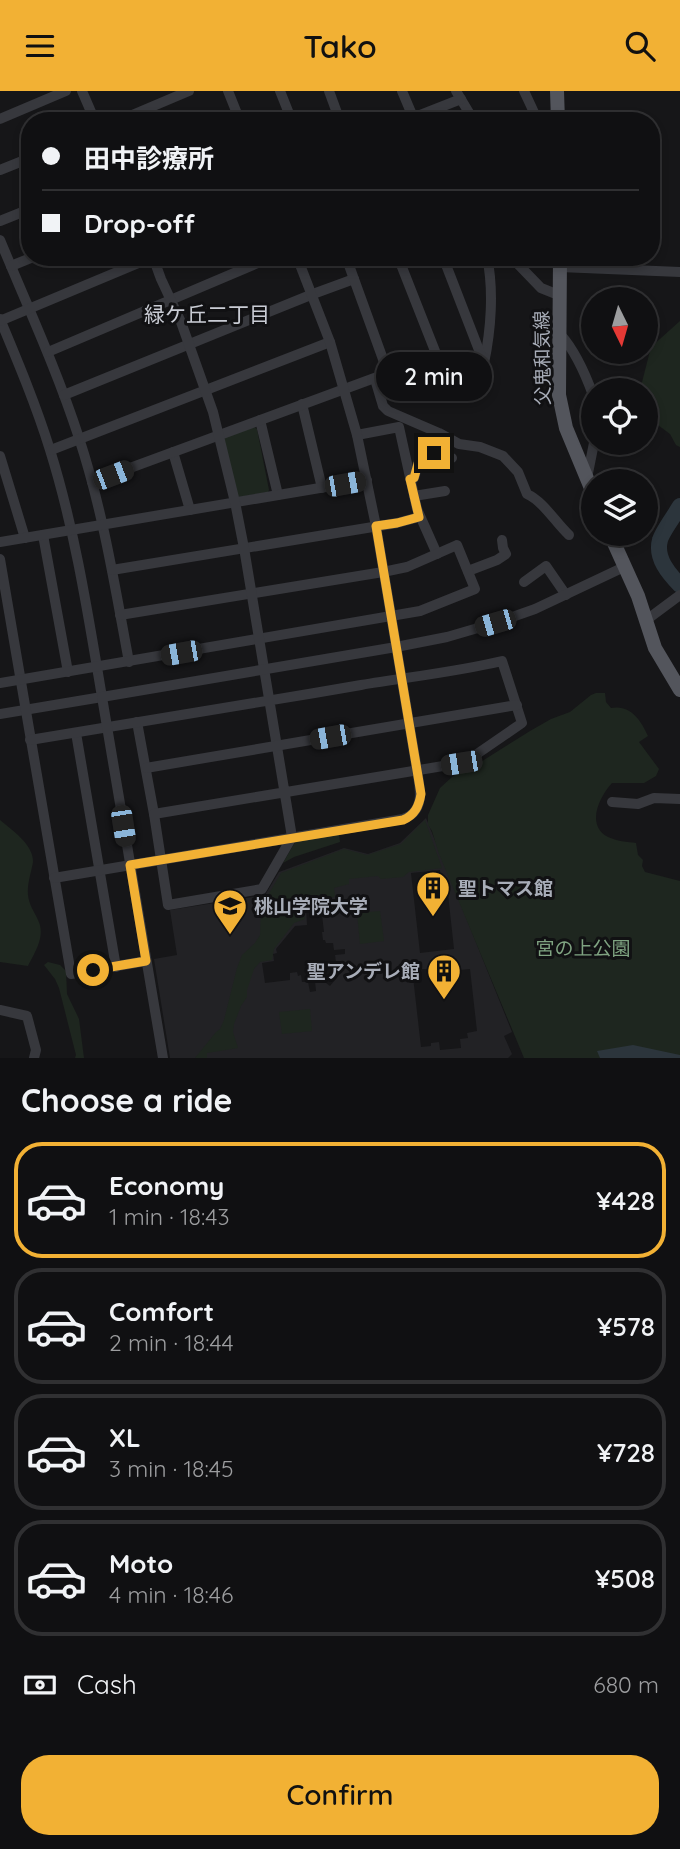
<!DOCTYPE html>
<meta charset="utf-8">
<style>
:root{--surface:#101012;--page:#1e1e20;--text:#f1f3f6;--muted:#9c9d9f;--line:#303032;--accent:#f2b134}
body{margin:0;font-family:Quicksand,"Noto Sans JP",sans-serif;background:var(--page);color:var(--text);height:100vh;display:flex;flex-direction:column;font-size:26px;white-space:nowrap}
*{box-sizing:border-box;margin:0}
p{font-size:23px;color:var(--muted)}
.icon{flex:none;width:38px;height:38px;fill:none;stroke:currentColor;stroke-width:2;stroke-linecap:round;stroke-linejoin:round}
.map{position:relative;height:967px;overflow:hidden}
.drawer{display:flex;flex-direction:column;background:var(--surface);flex:1}
.drawer>*{flex:none}
.banner{position:absolute;left:21px;top:21px;width:639px;height:154px;border-radius:28px;box-shadow:0 4px 10px #0003,0 0 0 2px var(--line);display:grid;align-content:center;height:154px;padding:0 21px;background:var(--surface)}
.needle{width:46px;rotate:175deg}
.fabs{position:absolute;left:581px;top:196px;display:grid;gap:14px}
.fabs a{display:grid;place-items:center;width:77px;height:77px;border-radius:50%;background:var(--surface);box-shadow:0 4px 10px #0003,0 0 0 2px var(--line);font-size:35px}
.end{position:absolute;width:32px;height:32px;margin:-16px;border:9px solid #f2b134;background:#111;box-shadow:0 0 0 4px #111}
.from{border-radius:50%}
.bubble{position:absolute;height:49px;border-radius:24px;background:var(--surface);box-shadow:0 4px 10px #0003,0 0 0 2px var(--line);font-size:23px;font-weight:600;line-height:49px;text-align:center}
.car{position:absolute;width:21px;height:42px;margin:-21px -10px;border-radius:9px;box-shadow:0 0 5px 2px #0007;background:linear-gradient(#222 24%,#8ab4d8 0 40%,#222 0 76%,#8ab4d8 0 86%,#222 0)}
.banner b{display:flex;align-items:center;gap:24px;height:66px;font-size:26px}
.banner b+b{border-top:2px solid var(--line)}
.banner i{width:18px;height:18px;background:var(--text)}
ul{padding:0;list-style:none}
li{display:flex;align-items:center;gap:21px;height:116px;margin:0 14px 10px;padding:0 7px;border:4px solid var(--line);border-radius:28px}
li div{flex:1}
li b{display:block;font-size:26px}
li em{font-style:normal;font-weight:600}
li.current{border-color:var(--accent)}
li>.icon{width:63px;height:63px;stroke-width:1.5}
h2{padding:0 21px;font-size:32px;line-height:84px}
.pay{display:flex;align-items:center;gap:18px;height:77px;padding:0 21px;font-size:26px}
.pay p{margin-inline-start:auto}
.button{display:flex;gap:14px;margin-top:auto;padding:14px 21px}
.button a{flex:1;height:80px;border-radius:28px;background:var(--accent);color:#111;font-size:28px;font-weight:600;line-height:80px;text-align:center}
header{display:flex;justify-content:space-between;align-items:center;height:91px;padding:0 21px;background:var(--accent);color:#111;font-size:32px;font-weight:600}
.map>svg:first-child{display:block}
.built{fill:#222225;fill-rule:evenodd}
.green{fill:#1e261f}
.water{fill:#2c353c}
.lines{fill:none;stroke-linecap:round;stroke-linejoin:round}
.river{stroke:#2c353c;stroke-width:16}
.minor{stroke:#37383d;stroke-width:10}
.major{stroke:#53555c;stroke-width:14}
.route{stroke:#f2b134;stroke-width:9}
.labels{text-anchor:middle;stroke-width:6;stroke-linejoin:round;paint-order:stroke}
.street-label{font-size:19px;fill:#a8adb8;stroke:#111113}
.poi-label{font-size:19px;font-weight:bold;fill:#a8adb8;stroke:#111113;text-anchor:start}
.park-label{font-size:19px;fill:#7fa381;stroke:#111113}
.neighbourhood-label{font-size:21px;fill:#c9ccd4;stroke:#111113}
</style>
<header><svg class="icon" aria-label="menu" viewBox="0 0 24 24"><path d="M4 6h16M4 12h16M4 18h16"/></svg>Tako<svg class="icon" aria-label="search" viewBox="0 0 24 24"><circle cx="10" cy="10" r="6"/><path d="M15 15l6 6"/></svg></header>
<div class="map">
<svg width="680" height="967" viewBox="0 0 680 967">
<rect width="100%" height="100%" fill="#161618"/>
<path class="built" d="M426,727L512,941L504,945L512,963L508,967H170L154,868L177,864L170,819L265,804L279,781L344,757L368,763L400,752ZM440,779L443,803H448L454,858L420,862L411,782ZM321,815L324,841H322L323,849H325L326,852H333L334,859L345,858V863L335,864L336,871L344,878L330,895L322,889L315,890L316,900L310,901L308,891H302L301,884L298,885L297,881L290,882V889L265,892L262,872L274,870L273,863L277,862L276,858L295,835L307,834L306,817ZM451,871L452,875L459,874V879L470,878L477,940L467,942L468,947L460,948L461,957L440,959L439,951L431,952V955L421,956L412,877L422,875V878H429V873Z"/>
<g class="green">
<polygon points="680,230 680,356 676,354 670,343 646,325 646,299 640,299 651,256"/>
<polygon points="254,336 257,338 269,399 268,401 239,406 237,404 223,349 226,346"/>
<path d="M596,602H605L606,611L611,617C630,613 641,629 648,645L639,651L659,678L656,685L644,692H612C600,705 585,734 608,746C616,750 628,751 636,752L638,764L643,769L642,775L645,781L680,790V967H524L439,763L432,740L428,734V724L440,697L452,686L466,677L468,679L530,640L551,628L570,621L591,604Z"/>
<path d="M0,729C12,739 34,754 33,771C31,783 27,792 28,804C29,814 34,820 38,829C46,845 35,861 28,875L0,871Z"/>
<polygon points="425,729 442,777 409,781 403,786 381,788 378,785 349,788 349,793 334,797 335,805 324,812 303,814 305,828 294,832 274,858 272,869 260,871 254,878 247,899 247,906 241,915 234,933 233,941 238,957 207,962 207,967 195,967 216,941 220,938 224,929 237,877 242,864 255,852 260,844 261,816 281,782 344,758 367,764 401,753"/>
<polygon points="339,743 340,751 294,766 283,772 294,753 297,750"/>
<polygon points="380,820 384,850 360,853 357,822"/>
<polygon points="48,871 60,874 66,880 67,903 79,928 84,967 75,967 76,964 59,897 55,888 44,874"/>
<polygon points="310,918 312,940 282,943 279,921"/>
</g>
<polygon class="water" points="633,954 680,964 680,967 600,967 597,960"/>
<g class="lines">
<path class="river" d="M680,415C675,424 662,441 660,449C655,467 669,483 680,494"/>
<g class="minor">
<polyline points="82,0 95,30"/>
<polyline points="228,0 240,30"/>
<polyline points="280,0 292,30"/>
<polyline points="329,0 340,30"/>
<polyline points="402,0 413,26"/>
<polyline points="456,0 474,30"/>
<polyline points="524,0 538,30"/>
<polyline points="0,28 66,0"/>
<polyline points="118,30 189,0"/>
<polyline points="405,30 461,8"/>
<polyline points="0,79 30,67"/>
<polyline points="0,130 30,118"/>
<path d="M0,149C27,214 57,279 79,347C103,420 115,496 129,571"/>
<path d="M398,166L448,293L484,272C491,239 494,199 487,166"/>
<polyline points="443,166 484,272"/>
<polyline points="511,166 541,197 561,205"/>
<polyline points="11,175 33,166"/>
<polyline points="560,176 680,181"/>
<path d="M0,228C18,271 36,314 50,359C75,439 88,523 102,606L0,623"/>
<polyline points="0,230 153,166"/>
<path d="M561,244C576,261 585,282 593,304"/>
<polyline points="48,261 272,166"/>
<path d="M375,288L383,315L388,320L439,342L459,353L480,356L503,365L518,381L527,403C544,411 555,431 569,444"/>
<polyline points="64,304 313,203 354,188"/>
<polyline points="302,313 322,397"/>
<polyline points="260,329 278,404"/>
<polyline points="357,344 399,336 417,418 437,463"/>
<polyline points="51,359 330,251"/>
<polyline points="173,361 190,419"/>
<polyline points="0,365 25,447"/>
<polyline points="587,387 594,352"/>
<polyline points="410,388 414,387 422,359 452,367"/>
<polyline points="92,391 388,282 346,166"/>
<polyline points="414,405 445,400"/>
<polyline points="43,444 68,581"/>
<polyline points="0,451 367,389"/>
<polyline points="0,468 71,883 146,870"/>
<polyline points="112,479 397,432 419,426"/>
<polyline points="468,480 497,469 506,463 503,457 502,449"/>
<polyline points="524,491 546,475 566,504"/>
<polyline points="645,530 680,504"/>
<polyline points="0,592 420,520 475,498 457,454 407,476 383,481 120,524"/>
<polyline points="137,631 154,723"/>
<polyline points="76,642 116,876"/>
<path d="M30,649C141,631 251,613 361,594C408,586 456,581 502,570L522,632L474,665L461,672L154,723L168,814L262,798L292,746L244,457L235,411L213,321L181,231L161,188L153,166"/>
<polyline points="146,677 517,614"/>
<polyline points="612,711 638,713 654,707 680,708"/>
<path d="M54,787L403,728C426,720 420,697 417,679L376,435L357,344L330,251L297,166"/>
<polyline points="0,919 27,925 36,959 34,967"/>
<polyline points="163,967 102,606 396,556 447,546 495,532 535,518 624,476"/>
</g>
<g class="major">
<polyline points="557,0 558,30"/>
<polyline points="560,166 559,304 566,337 593,402"/>
<polyline points="610,443 638,505 655,557 680,599"/>
</g>
</g>
<g class="lines">
<path class="route" d="M93,879L146,870L130,774L403,729C415,724 419,715 421,703L376,435L397,432L419,426L410,388L414,387L422,359L434,362"/>
</g>
<defs>
<g id="building-pin" transform="scale(1.75)"><path d="M0 17L-7.5 6A9.5 9.5 0 1 1 7.5 6Z" fill="#f2b134" stroke="#111113"/><path d="M-4-6H4V6H1V3H-1V6H-4ZM-2.5-4.3h1.7v1.8h-1.7ZM.8-4.3h1.7v1.8H.8ZM-2.5-1h1.7V.8h-1.7ZM.8-1h1.7V.8H.8Z" fill="#111"/></g>
<g id="university-pin" transform="scale(1.75)"><path d="M0 17L-7.5 6A9.5 9.5 0 1 1 7.5 6Z" fill="#f2b134" stroke="#111113"/><path d="M0-5L7-2L0 1L-7-2ZM-4 1L0 2.5L4 1V4Q0 6-4 4Z" fill="#111"/></g>
</defs>
<g fill-rule="evenodd">
<use href="#building-pin" x="433" y="797"/>
<use href="#university-pin" x="230" y="815"/>
<use href="#building-pin" x="444" y="880"/>
</g>
<g class="labels">
<g class="street-label">
<text transform="translate(542 267) rotate(-91)" y="7">父鬼和気線</text>
</g>
<g class="poi-label">
<text x="458" y="804">聖トマス館</text>
<text x="254" y="822">桃山学院大学</text>
<text x="420" y="887" text-anchor="end">聖アンデレ館</text>
</g>
<g class="park-label">
<text x="583" y="864">宮の上公園</text>
</g>
<g class="neighbourhood-label">
<text x="207" y="231">緑ケ丘二丁目</text>
</g>
</g>
</svg>
<div class="fabs">
<a><svg class="needle" viewBox="-14 -14 28 28"><path d="M0-13l5 13h-10z" fill="#e53935"/><path d="M0 13l5-13h-10z" fill="#9c9d9f"/></svg></a>
<a><svg class="icon" aria-label="locate" viewBox="0 0 24 24"><circle cx="12" cy="12" r="6"/><path d="M12 2v4M12 18v4M2 12h4M18 12h4"/></svg></a>
<a><svg class="icon" aria-label="layers" viewBox="0 0 24 24"><path d="M12 4l9 5-9 5-9-5zM3 14l9 5 9-5"/></svg></a>
</div>
<i class="end from" style="left:93px;top:879px"></i>
<i class="end" style="left:434px;top:362px"></i>
<div class="bubble" style="left:376px;top:261px;width:116px">2 min</div>
<i class="car" style="left:113px;top:384px;rotate:69deg"></i>
<i class="car" style="left:345px;top:393px;rotate:80deg"></i>
<i class="car" style="left:495px;top:532px;rotate:254deg"></i>
<i class="car" style="left:181px;top:562px;rotate:260deg"></i>
<i class="car" style="left:330px;top:646px;rotate:260deg"></i>
<i class="car" style="left:461px;top:672px;rotate:261deg"></i>
<i class="car" style="left:123px;top:735px;rotate:171deg"></i>
<div class="banner">
<b><i class="from"></i>田中診療所</b>
<b><i></i>Drop-off</b>
</div>
</div>
<section class="drawer">
<h2>Choose a ride</h2>
<ul>
<li class="current"><svg class="icon" aria-label="car" viewBox="0 0 24 24"><path d="M5 17H2v-5l4-1 3-4h7l3 4 3 1v5h-3M9 17h6M6 11h13"/><circle cx="7" cy="17" r="2"/><circle cx="17" cy="17" r="2"/></svg><div><b>Economy</b><p>1 min · 18:43</p></div><em>¥428</em></li>
<li><svg class="icon" aria-label="car" viewBox="0 0 24 24"><path d="M5 17H2v-5l4-1 3-4h7l3 4 3 1v5h-3M9 17h6M6 11h13"/><circle cx="7" cy="17" r="2"/><circle cx="17" cy="17" r="2"/></svg><div><b>Comfort</b><p>2 min · 18:44</p></div><em>¥578</em></li>
<li><svg class="icon" aria-label="car" viewBox="0 0 24 24"><path d="M5 17H2v-5l4-1 3-4h7l3 4 3 1v5h-3M9 17h6M6 11h13"/><circle cx="7" cy="17" r="2"/><circle cx="17" cy="17" r="2"/></svg><div><b>XL</b><p>3 min · 18:45</p></div><em>¥728</em></li>
<li><svg class="icon" aria-label="car" viewBox="0 0 24 24"><path d="M5 17H2v-5l4-1 3-4h7l3 4 3 1v5h-3M9 17h6M6 11h13"/><circle cx="7" cy="17" r="2"/><circle cx="17" cy="17" r="2"/></svg><div><b>Moto</b><p>4 min · 18:46</p></div><em>¥508</em></li>
</ul>
<div class="pay"><svg class="icon" aria-label="cash" viewBox="0 0 24 24"><path d="M3 7h18v10H3z"/><circle cx="12" cy="12" r="2"/></svg>Cash<p>680 m</p></div>
<div class="button"><a>Confirm</a></div>
</section>
